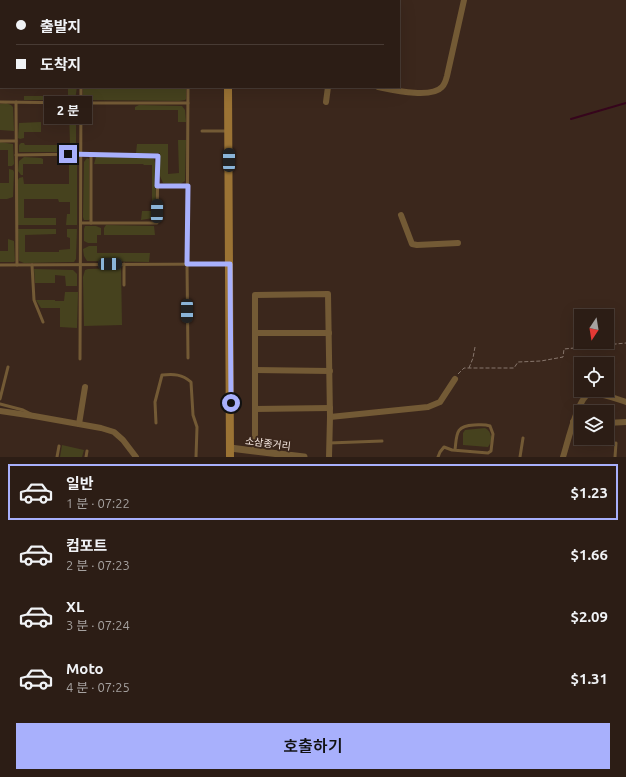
<!DOCTYPE html>
<html lang="ko">
<meta charset="utf-8">
<style>
:root{--surface:#2c1d15;--page:#34261e;--text:#f1f3f6;--muted:#a6a2a0;--line:#483b34;--accent:#a8b0fc}
body{margin:0;font-family:Ubuntu,"Noto Sans KR",sans-serif;background:var(--page);color:var(--text);height:100vh;display:flex;flex-direction:column;font-size:15px;white-space:nowrap}
*{box-sizing:border-box;margin:0}
p{font-size:13px;color:var(--muted)}
.icon{flex:none;width:22px;height:22px;fill:none;stroke:currentColor;stroke-width:2;stroke-linecap:round;stroke-linejoin:round}
.map{position:relative;height:457px;overflow:hidden}
.panel{display:flex;flex-direction:column;background:var(--surface);flex:1}
.panel>*{flex:none}
.hud{position:absolute;left:0px;top:0px;width:400px;height:88px;box-shadow:0 4px 16px #0002,0 0 0 1px var(--line);display:grid;align-content:center;height:88px;padding:0 16px;background:var(--surface)}
.needle{width:26px;rotate:192deg}
.buttons{position:absolute;left:574px;top:309px;display:grid;gap:8px}
.buttons a{display:grid;place-items:center;width:40px;height:40px;border-radius:0px;background:var(--surface);box-shadow:0 4px 16px #0002,0 0 0 1px var(--line);font-size:20px}
.end{position:absolute;width:18px;height:18px;margin:-9px;border:5px solid #a8b0fc;background:#111;box-shadow:0 0 0 2px #111}
.from{border-radius:50%}
.bubble{position:absolute;height:28px;border-radius:0px;background:var(--surface);box-shadow:0 4px 16px #0002,0 0 0 1px var(--line);font-size:13px;font-weight:600;line-height:28px;text-align:center}
.car{position:absolute;width:12px;height:24px;margin:-12px -6px;border-radius:5px;box-shadow:0 0 3px 1px #0007;background:linear-gradient(#222 24%,#8ab4d8 0 40%,#222 0 76%,#8ab4d8 0 86%,#222 0)}
.hud b{display:flex;align-items:center;gap:14px;height:38px;font-size:15px}
.hud b+b{border-top:1px solid var(--line)}
.hud i{width:10px;height:10px;background:var(--text)}
ul{padding:7px 0 0;list-style:none}
li{display:flex;align-items:center;gap:12px;height:56px;margin:0 8px 6px;padding:0 8px;border:2px solid transparent;border-radius:0px}
li div{flex:1}
li b{display:block;font-size:15px}
li em{font-style:normal;font-weight:600}
li.selected{border-color:var(--accent)}
li>.icon{width:36px;height:36px;stroke-width:1.5}
.button{display:flex;gap:8px;margin-top:auto;padding:8px 16px}
.button a{flex:1;height:46px;border-radius:0px;background:var(--accent);color:#111;font-size:16px;font-weight:600;line-height:46px;text-align:center}
.map>svg:first-child{display:block}
.green{fill:#46421e}
.lines{fill:none;stroke-linecap:round;stroke-linejoin:round}
.stream{stroke:#36051c;stroke-width:2}
.path{stroke:#87766c;stroke-width:1;stroke-dasharray:4 2;stroke-linecap:butt}
.service{stroke:#735a35;stroke-width:3}
.minor{stroke:#735a35;stroke-width:6}
.tertiary{stroke:#735a35;stroke-width:7}
.secondary{stroke:#9b7334;stroke-width:8}
.route{stroke:#a8b0fc;stroke-width:5}
.labels{text-anchor:middle;stroke-width:4;stroke-linejoin:round;paint-order:stroke}
.street-label{font-size:10px;fill:#f7e9e2;stroke:#3b271c}
</style>
<div class="map">
<svg width="626" height="457" viewBox="0 0 626 457">
<rect width="100%" height="100%" fill="#3b271c"/>
<g class="green">
<polygon points="68,87 77,87 75,100 24,100 24,96 68,96"/>
<polygon points="83,87 89,87 90,89 179,89 180,87 186,87 186,99 185,100 179,101 86,100 83,97"/>
<polygon points="6,103 11,105 13,107 14,131 0,130 0,104"/>
<polygon points="56,105 70,105 76,109 76,147 73,150 69,152 19,152 19,145 21,143 24,143 25,145 70,145 69,109 54,109 54,106"/>
<polygon points="139,105 182,106 185,110 186,122 178,122 178,110 135,110 135,107"/>
<polygon points="41,122 41,132 24,132 24,138 20,139 18,138 19,123"/>
<polygon points="178,140 186,140 185,181 180,184 163,183 160,176 160,153 136,153 137,144 168,144 168,174 179,173"/>
<polygon points="0,142 13,144 14,164 12,166 8,166 8,150 0,150"/>
<polygon points="24,157 41,158 43,159 43,164 23,164 23,175 21,175 18,171 19,161"/>
<path d="M96,157L151,158L154,159L155,163C155,175 158,210 153,218L141,220L142,211H152V165H144L143,164H94Z"/>
<polygon points="71,158 76,160 77,164 77,225 66,225 67,214 70,214 70,202 59,202 58,199 24,199 24,218 56,218 56,225 18,225 18,180 19,178 23,177 24,184 69,184 69,159"/>
<polygon points="87,158 89,159 90,219 89,220 84,220 83,217 84,162"/>
<polygon points="9,169 13,170 14,172 13,197 7,199 0,199 0,183 9,183"/>
<polygon points="106,225 154,226 155,235 104,235 104,228"/>
<polygon points="85,226 96,226 101,228 101,235 97,235 97,243 88,243 84,241 84,229"/>
<polygon points="18,229 56,229 56,234 25,235 25,252 59,252 59,250 70,249 70,238 67,237 67,229 77,229 76,259 74,262 70,262 24,263 19,261"/>
<polygon points="8,239 14,241 15,261 14,262 0,262 0,251 8,251"/>
<polygon points="89,246 97,246 97,253 150,253 149,262 87,261 84,256 83,249"/>
<polygon points="121,268 122,325 84,326 83,277 85,270 88,269"/>
<polygon points="34,269 73,270 77,274 77,286 66,286 65,276 55,275 55,283 35,283"/>
<polygon points="65,292 78,292 77,328 60,327 60,308 41,308 36,300 55,300 55,301 64,301"/>
<path d="M485,428C492,431 493,441 488,447L463,445V433L465,430Z"/>
<polygon points="62,445 84,450 82,457 60,457"/>
</g>
<g class="lines">
<polyline class="stream" points="571,119 626,103"/>
<g class="path">
<polyline points="469,368 473,358 475,347"/>
<polyline points="458,374 464,368 514,368 518,362 541,361 563,357 564,349 626,343"/>
</g>
<g class="service">
<polyline points="383,1 383,0"/>
<polyline points="0,58 1,60"/>
<polyline points="0,102 81,103 188,103"/>
<polyline points="16,102 17,265"/>
<polyline points="202,131 227,131"/>
<polyline points="0,141 16,141"/>
<polyline points="91,154 91,223"/>
<polyline points="16,155 81,154 158,156 157,223 81,223"/>
<polyline points="157,186 188,186"/>
<polyline points="0,265 228,264"/>
<polyline points="32,265 34,300 43,322"/>
<polyline points="124,285 124,264"/>
<polyline points="188,358 187,264 188,87"/>
<polyline points="80,359 81,87"/>
<polyline points="0,399 8,367"/>
<polyline points="0,404 23,410 31,414"/>
<path d="M156,423L155,402L162,375C174,374 182,374 191,382L193,415L197,427L196,457"/>
<polyline points="329,443 382,441"/>
<polyline points="57,457 59,446"/>
<polyline points="86,457 87,451"/>
<path d="M438,457L440,452L444,447L452,450L488,453L491,451L493,434L490,426C484,424 480,425 474,425C455,426 457,434 455,450"/>
<polyline points="520,457 523,438"/>
<polyline points="615,457 616,443"/>
</g>
<g class="minor">
<polyline points="10,0 10,1"/>
<polyline points="56,0 56,1"/>
<polyline points="95,0 95,1"/>
<polyline points="178,0 179,1"/>
<polyline points="0,11 1,11"/>
<path d="M378,87C393,90 431,99 442,87C445,84 446,80 447,76L464,0"/>
<polyline points="326,102 328,87"/>
<polyline points="401,215 412,244 417,245 458,243"/>
<polyline points="255,333 329,333"/>
<polyline points="255,370 330,371"/>
<polyline points="255,409 330,408"/>
<polyline points="0,411 34,416 101,428 114,432 123,440 136,457"/>
<polyline points="330,417 428,407 440,402 455,379"/>
<polyline points="573,422 581,420"/>
<polyline points="607,423 626,422"/>
<polyline points="79,424 85,387"/>
<polyline points="255,451 255,295 328,294 330,417 329,457"/>
<path d="M563,457C567,445 578,397 589,394C598,391 617,399 626,402"/>
</g>
<polyline class="tertiary" points="230,448 304,457"/>
<g class="secondary">
<polyline points="230,1 230,0"/>
<polyline points="228,87 230,457"/>
</g>
</g>
<g class="lines">
<polyline class="route" points="68,154 158,156 157,186 188,186 187,264 230,264 231,403"/>
</g>
<g class="labels">
<g class="street-label">
<text transform="translate(268 443) rotate(7)" y="4">소삼종거리</text>
</g>
</g>
</svg>
<div class="buttons">
<a><svg class="needle" viewBox="-14 -14 28 28"><path d="M0-13l5 13h-10z" fill="#e53935"/><path d="M0 13l5-13h-10z" fill="#a6a2a0"/></svg></a>
<a><svg class="icon" aria-label="locate" viewBox="0 0 24 24"><circle cx="12" cy="12" r="6"/><path d="M12 2v4M12 18v4M2 12h4M18 12h4"/></svg></a>
<a><svg class="icon" aria-label="layers" viewBox="0 0 24 24"><path d="M12 4l9 5-9 5-9-5zM3 14l9 5 9-5"/></svg></a>
</div>
<i class="end from" style="left:231px;top:403px"></i>
<i class="end" style="left:68px;top:154px"></i>
<div class="bubble" style="left:44px;top:96px;width:48px">2 분</div>
<i class="car" style="left:229px;top:160px;rotate:0deg"></i>
<i class="car" style="left:157px;top:211px;rotate:1deg"></i>
<i class="car" style="left:110px;top:264px;rotate:89deg"></i>
<i class="car" style="left:187px;top:311px;rotate:180deg"></i>
<div class="hud">
<b><i class="from"></i>출발지</b>
<b><i></i>도착지</b>
</div>
</div>
<section class="panel">
<ul>
<li class="selected"><svg class="icon" aria-label="car" viewBox="0 0 24 24"><path d="M5 17H2v-5l4-1 3-4h7l3 4 3 1v5h-3M9 17h6M6 11h13"/><circle cx="7" cy="17" r="2"/><circle cx="17" cy="17" r="2"/></svg><div><b>일반</b><p>1 분 · 07:22</p></div><em>$1.23</em></li>
<li><svg class="icon" aria-label="car" viewBox="0 0 24 24"><path d="M5 17H2v-5l4-1 3-4h7l3 4 3 1v5h-3M9 17h6M6 11h13"/><circle cx="7" cy="17" r="2"/><circle cx="17" cy="17" r="2"/></svg><div><b>컴포트</b><p>2 분 · 07:23</p></div><em>$1.66</em></li>
<li><svg class="icon" aria-label="car" viewBox="0 0 24 24"><path d="M5 17H2v-5l4-1 3-4h7l3 4 3 1v5h-3M9 17h6M6 11h13"/><circle cx="7" cy="17" r="2"/><circle cx="17" cy="17" r="2"/></svg><div><b>XL</b><p>3 분 · 07:24</p></div><em>$2.09</em></li>
<li><svg class="icon" aria-label="car" viewBox="0 0 24 24"><path d="M5 17H2v-5l4-1 3-4h7l3 4 3 1v5h-3M9 17h6M6 11h13"/><circle cx="7" cy="17" r="2"/><circle cx="17" cy="17" r="2"/></svg><div><b>Moto</b><p>4 분 · 07:25</p></div><em>$1.31</em></li>
</ul>
<div class="button"><a>호출하기</a></div>
</section>
